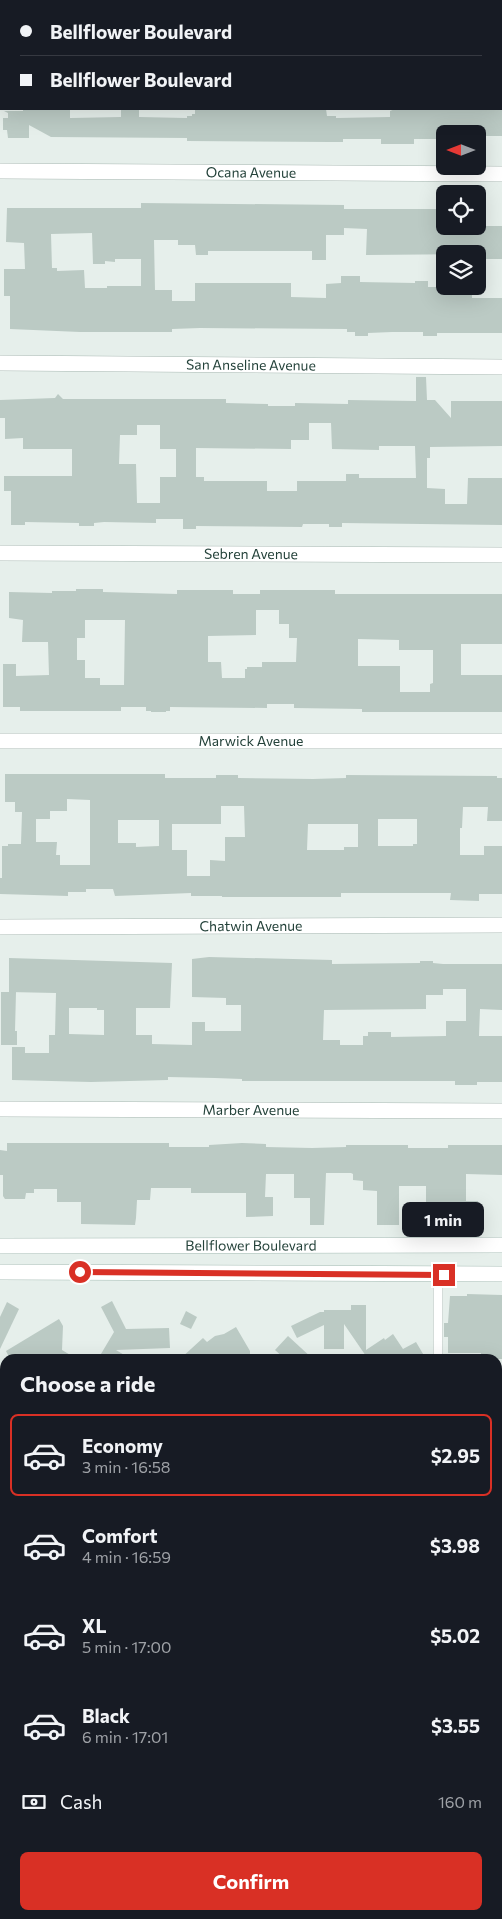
<!DOCTYPE html>
<meta charset="utf-8">
<style>
:root{--surface:#171b24;--page:#242831;--text:#f1f3f6;--muted:#9ea1a6;--line:#363941;--accent:#d93025}
body{margin:0;font-family:Commissioner,sans-serif;background:var(--page);color:var(--text);height:100vh;display:flex;flex-direction:column;font-size:19px;white-space:nowrap}
*{box-sizing:border-box;margin:0}
p{font-size:16px;color:var(--muted)}
.icon{flex:none;width:28px;height:28px;fill:none;stroke:currentColor;stroke-width:2;stroke-linecap:round;stroke-linejoin:round}
.map{position:relative;flex:1;overflow:hidden}
.details{position:absolute;left:0px;top:1354px;width:502px;height:566px;display:flex;flex-direction:column;background:var(--surface);border-radius:15px 15px 0 0;box-shadow:0 5px 20px #0002}
.details>*{flex:none}
.top-card{position:absolute;left:0px;top:0px;width:502px;height:110px;box-shadow:0 5px 20px #0002;display:grid;align-content:center;height:110px;padding:0 20px;background:var(--surface)}
.needle{width:32px;rotate:270deg}
.fabs{position:absolute;left:436px;top:125px;display:grid;gap:10px}
.fabs a{display:grid;place-items:center;width:50px;height:50px;border-radius:8px;background:var(--surface);box-shadow:0 5px 20px #0002;font-size:25px}
.end{position:absolute;width:22px;height:22px;margin:-11px;border:6px solid #d93025;background:#fff;box-shadow:0 0 0 2px #fff}
.from{border-radius:50%}
.bubble{position:absolute;height:35px;border-radius:8px;background:var(--surface);box-shadow:0 5px 20px #0002;font-size:16px;font-weight:700;line-height:35px;text-align:center}
.top-card b{display:flex;align-items:center;gap:18px;height:48px;font-size:19px}
.top-card b+b{border-top:1px solid var(--line)}
.top-card i{width:12px;height:12px;background:var(--text)}
ul{padding:0;list-style:none}
li{display:flex;align-items:center;gap:15px;height:82px;margin:0 10px 8px;padding:0 10px;border:2px solid transparent;border-radius:8px}
li div{flex:1}
li b{display:block;font-size:19px}
li em{font-style:normal;font-weight:700}
li.active{border-color:var(--accent)}
li>.icon{width:45px;height:45px;stroke-width:1.5}
h2{padding:0 20px;font-size:22px;line-height:60px}
.pay{display:flex;align-items:center;gap:12px;height:55px;padding:0 20px;font-size:19px}
.pay p{margin-inline-start:auto}
.cta{display:flex;gap:10px;margin-top:auto;padding:10px 20px}
.cta a{flex:1;height:58px;border-radius:8px;background:var(--accent);color:#fff;font-size:20px;font-weight:700;line-height:58px;text-align:center}
.map>svg:first-child{display:block}
.building{fill:#bbcac4;fill-rule:evenodd}
.lines{fill:none;stroke-linecap:round;stroke-linejoin:round}
.lane-casing{stroke:#a8b8b2;stroke-width:10}
.street-casing{stroke:#a8b8b2;stroke-width:16}
.secondary-casing{stroke:#a4bbb3;stroke-width:16}
.lane{stroke:#fff;stroke-width:9}
.street{stroke:#fff;stroke-width:15}
.secondary{stroke:#fff;stroke-width:15}
.route{stroke:#d93025;stroke-width:6}
.labels{text-anchor:middle;stroke-width:5;stroke-linejoin:round;paint-order:stroke}
.street-label{font-size:14px;fill:#24423a;stroke:#f7fbf9}
</style>
<div class="map">
<svg width="502" height="1919" viewBox="0 0 502 1919">
<rect width="100%" height="100%" fill="#e6efeb"/>
<g class="building">
<polygon points="23,109 70,109 70,118 121,117 121,109 139,109 139,117 187,118 187,116 192,116 192,114 195,114 195,109 326,109 327,116 336,116 336,118 390,117 390,111 395,109 502,110 502,136 478,136 478,134 442,134 442,139 414,139 414,144 381,144 381,139 343,139 343,142 330,142 187,141 187,138 51,137 29,125 29,138 8,138 7,130 3,130 3,118 8,118 8,113 4,111 23,111"/>
<path d="M141,203L344,205V209H439V226H502V259H478V254L366,255L367,229L344,228V235H326V260H312V251H208V255H196L195,245H178V240H154L155,290H172V301H195V283H291V297L326,298V284L341,283V276H360V282L415,283V281H428V287H462V293H472V298H502V333H437V336H423V332H392L368,333V336H355V332H347V329L200,328L172,329V332H80L10,329V296H4V269H25L24,243L6,242L7,208H141ZM92,233L93,264H105V261L115,262V259H141V286H107V288H85L84,270L57,271V268H52L51,234Z"/>
<path d="M416,377H426L427,400H435L451,418V401H502V446L430,447V458H427V488L445,489V504H467L468,478H502V525L342,523V527H329V524H303L302,527L196,526V529H183V519H156V523L104,522L94,523V526H79V523L25,522V525H11V491H4V476H72V449H23V438L5,439V418H0V400L55,398L58,394L63,399H226V403L268,404V406H295V403L348,404V400L416,401ZM309,423H331L332,449L379,450V446H415L416,478H359V474H346V481H297V491H267V481H204V477H196V448L291,449V440H309ZM137,425H160V449H176V477H160V503H137L136,464H119L120,435H137Z"/>
<path d="M76,589H103V592L177,594V590H233V594H260V590H335V594H502V644H461V675H502V712H362V709L294,708V704H267V708L170,707V711H166V712H151V711H146V707H121V711H20V707H3V664H16V676L49,675L48,642H22L23,620L9,618V592L52,593V591H76ZM256,610H279V624H289V638H297L296,662H262V667H247V669H245V678H222L221,662H208V636L256,635ZM85,620H125L124,685H100V678H85V660H77V638H85ZM358,639L399,640V650H433V683L430,684V692H400V666H358Z"/>
<path d="M5,774H165V778H216V775H238V778L313,779L346,778V775L497,776V778H502V821H487L488,807H463L462,828H460V855H484V846H502V894H479V901L450,900L451,893H341V897H222V896H191V893L115,896L113,889H86V892H68V896L0,894V878H2V846H8V844H21L22,812H15V802H5ZM67,799L90,800V865H60V855H56L57,842H36V819H50V811H67ZM221,806H244L245,837H225V861L210,860V876H187V850H172V824H221ZM378,819H417V844H413V846H378ZM118,820H159V846L136,847V843H118ZM308,824H358V847H344V850H307Z"/>
<path d="M209,957L332,960V964L420,963V961H433V963L443,964H502V1010L480,1009L479,1036H502V1082H477V1085H455V1081H242V1079L215,1078L168,1077V1080L91,1082L12,1080V1047H25V1053H49V1035H55L56,993L9,992V958L172,963L170,1008H136V1035H152V1044L192,1045V1022H205V1031H241V1005H226V998L192,997V959ZM443,989H466V1021H446V1036L391,1037V1032H368V1036H363V1045H340V1040H323L324,1010L426,1009V995H443ZM69,1008H97V1010H104V1035L69,1034Z"/>
<polygon points="1,992 16,992 15,1031 17,1031 17,1045 1,1045"/>
<polygon points="7,1143 169,1143 169,1147 209,1147 209,1145 242,1143 266,1144 266,1147 312,1148 346,1147 346,1145 408,1145 408,1148 448,1148 448,1145 502,1145 502,1175 466,1174 466,1201 478,1201 478,1217 465,1217 465,1212 426,1212 426,1186 399,1186 399,1225 377,1225 377,1191 363,1190 363,1181 353,1180 353,1174 351,1173 326,1173 324,1225 310,1225 310,1198 294,1198 294,1174 266,1174 265,1197 273,1197 273,1216 246,1217 246,1193 191,1193 191,1188 151,1188 150,1200 137,1200 136,1218 135,1225 81,1224 81,1202 57,1202 57,1189 34,1189 34,1193 26,1193 25,1199 5,1199 3,1196 3,1175 0,1175 0,1150 7,1151"/>
<polygon points="467,1294 502,1295 502,1359 481,1359 481,1353 448,1353 448,1337 444,1337 444,1323 448,1323 450,1296 467,1296"/>
<polygon points="112,1301 126,1329 169,1328 170,1348 116,1350 131,1359 98,1359 114,1332 101,1307"/>
<polygon points="7,1302 19,1309 0,1349 0,1317"/>
<polygon points="351,1305 366,1305 366,1350 384,1338 385,1340 393,1334 403,1349 416,1342 426,1359 368,1359 344,1324 344,1349 324,1349 324,1325 297,1338 291,1326 320,1312 324,1312 324,1310 351,1310"/>
<polygon points="186,1311 197,1317 191,1329 180,1324"/>
<polygon points="59,1319 63,1326 62,1350 77,1359 10,1359 6,1351"/>
<polygon points="236,1327 250,1351 250,1359 180,1359 203,1338 207,1342 215,1336 224,1334"/>
<polygon points="288,1336 313,1359 285,1359 275,1350"/>
</g>
<g class="lines">
<g class="lane-casing">
<g id="lane">
<polyline points="438,1359 438,1275"/>
<polyline points="498,1644 502,1644"/>
<polyline points="498,1811 502,1811"/>
<polyline points="436,1919 436,1915"/>
</g>
</g>
<g class="street-casing">
<g id="street">
<path id="s1" d="M0,171L502,174"/>
<path id="s2" d="M0,363L502,367"/>
<path id="s3" d="M0,553L502,555"/>
<path id="s4" d="M0,741H502"/>
<path id="s5" d="M0,927L502,925"/>
<path id="s6" d="M0,1109L502,1111"/>
<polyline points="0,1726 5,1725"/>
<polyline points="498,1727 502,1727"/>
<polyline points="159,1915 159,1919"/>
<polyline points="343,1919 343,1915"/>
</g>
</g>
<g class="secondary-casing">
<g id="secondary">
<path id="s7" d="M0,1246L502,1245"/>
<polyline points="0,1272 502,1274"/>
</g>
</g>
<use href="#lane" class="lane"/>
<use href="#street" class="street"/>
<use href="#secondary" class="secondary"/>
</g>
<g class="lines">
<polyline class="route" points="80,1272 444,1275"/>
</g>
<g class="labels">
<g class="street-label">
<text dy="5" stroke="none"><textPath href="#s1" startOffset="251">Ocana Avenue</textPath></text>
<text dy="5" stroke="none"><textPath href="#s2" startOffset="251">San Anseline Avenue</textPath></text>
<text dy="5" stroke="none"><textPath href="#s3" startOffset="251">Sebren Avenue</textPath></text>
<text dy="5" stroke="none"><textPath href="#s4" startOffset="251">Marwick Avenue</textPath></text>
<text dy="5" stroke="none"><textPath href="#s5" startOffset="251">Chatwin Avenue</textPath></text>
<text dy="5" stroke="none"><textPath href="#s6" startOffset="251">Marber Avenue</textPath></text>
<text dy="5" stroke="none"><textPath href="#s7" startOffset="251">Bellflower Boulevard</textPath></text>
</g>
</g>
</svg>
<div class="fabs">
<a><svg class="needle" viewBox="-14 -14 28 28"><path d="M0-13l5 13h-10z" fill="#e53935"/><path d="M0 13l5-13h-10z" fill="#9ea1a6"/></svg></a>
<a><svg class="icon" aria-label="locate" viewBox="0 0 24 24"><circle cx="12" cy="12" r="6"/><path d="M12 2v4M12 18v4M2 12h4M18 12h4"/></svg></a>
<a><svg class="icon" aria-label="layers" viewBox="0 0 24 24"><path d="M12 4l9 5-9 5-9-5zM3 14l9 5 9-5"/></svg></a>
</div>
<i class="end from" style="left:80px;top:1272px"></i>
<i class="end" style="left:444px;top:1275px"></i>
<div class="bubble" style="left:402px;top:1202px;width:82px">1 min</div>
<div class="top-card">
<b><i class="from"></i>Bellflower Boulevard</b>
<b><i></i>Bellflower Boulevard</b>
</div>
<section class="details">
<h2>Choose a ride</h2>
<ul>
<li class="active"><svg class="icon" aria-label="car" viewBox="0 0 24 24"><path d="M5 17H2v-5l4-1 3-4h7l3 4 3 1v5h-3M9 17h6M6 11h13"/><circle cx="7" cy="17" r="2"/><circle cx="17" cy="17" r="2"/></svg><div><b>Economy</b><p>3 min · 16:58</p></div><em>$2.95</em></li>
<li><svg class="icon" aria-label="car" viewBox="0 0 24 24"><path d="M5 17H2v-5l4-1 3-4h7l3 4 3 1v5h-3M9 17h6M6 11h13"/><circle cx="7" cy="17" r="2"/><circle cx="17" cy="17" r="2"/></svg><div><b>Comfort</b><p>4 min · 16:59</p></div><em>$3.98</em></li>
<li><svg class="icon" aria-label="car" viewBox="0 0 24 24"><path d="M5 17H2v-5l4-1 3-4h7l3 4 3 1v5h-3M9 17h6M6 11h13"/><circle cx="7" cy="17" r="2"/><circle cx="17" cy="17" r="2"/></svg><div><b>XL</b><p>5 min · 17:00</p></div><em>$5.02</em></li>
<li><svg class="icon" aria-label="car" viewBox="0 0 24 24"><path d="M5 17H2v-5l4-1 3-4h7l3 4 3 1v5h-3M9 17h6M6 11h13"/><circle cx="7" cy="17" r="2"/><circle cx="17" cy="17" r="2"/></svg><div><b>Black</b><p>6 min · 17:01</p></div><em>$3.55</em></li>
</ul>
<div class="pay"><svg class="icon" aria-label="cash" viewBox="0 0 24 24"><path d="M3 7h18v10H3z"/><circle cx="12" cy="12" r="2"/></svg>Cash<p>160 m</p></div>
<div class="cta"><a>Confirm</a></div>
</section>
</div>
